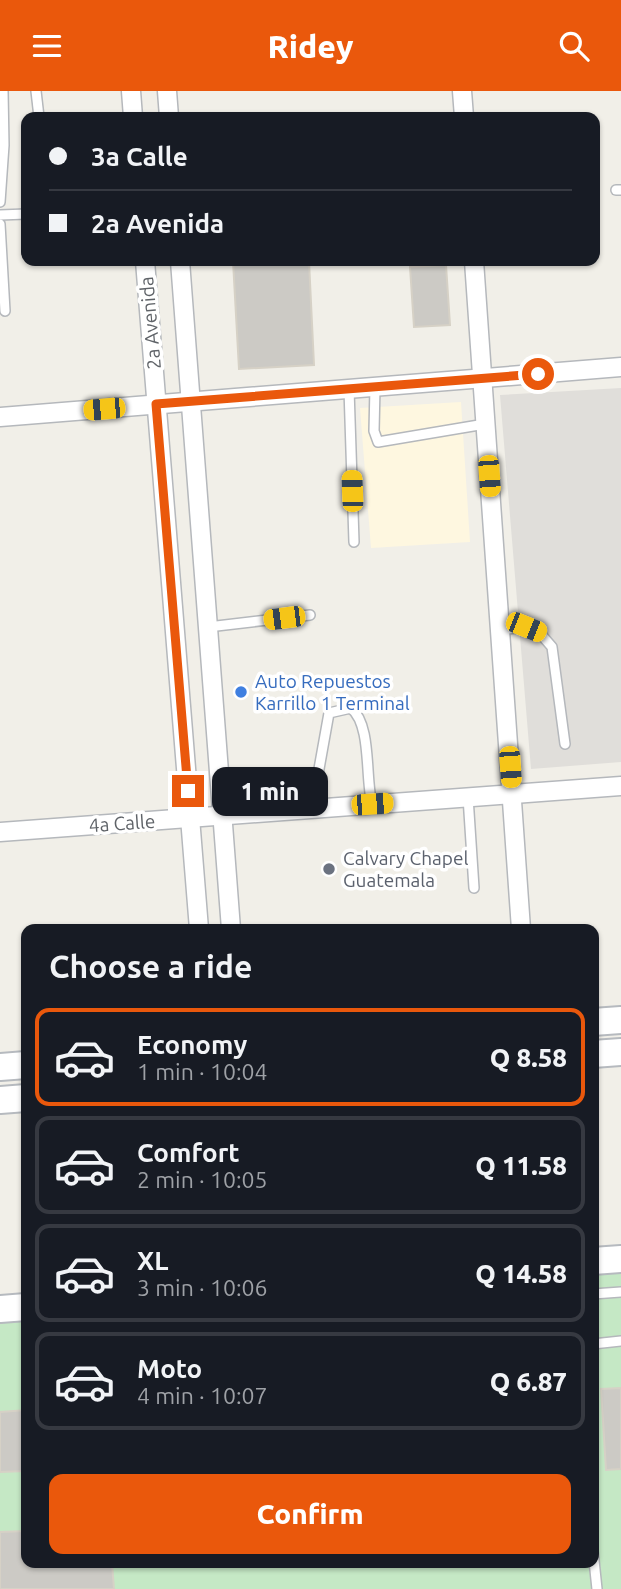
<!DOCTYPE html>
<meta charset="utf-8">
<style>
:root{--surface:#171b24;--page:#20242c;--text:#f1f3f6;--muted:#9ea1a6;--line:#363941;--accent:#ea580c}
body{margin:0;font-family:Ubuntu,sans-serif;background:var(--page);color:var(--text);height:100vh;display:flex;flex-direction:column;font-size:26px;white-space:nowrap}
*{box-sizing:border-box;margin:0}
p{font-size:23px;color:var(--muted)}
.icon{flex:none;width:38px;height:38px;fill:none;stroke:currentColor;stroke-width:2;stroke-linecap:round;stroke-linejoin:round}
.map{position:relative;flex:1;overflow:hidden}
.details{position:absolute;left:21px;top:833px;width:578px;height:644px;display:flex;flex-direction:column;background:var(--surface);border-radius:14px;box-shadow:0 2px 5px #0004}
.details>*{flex:none}
.banner{position:absolute;left:21px;top:21px;width:579px;height:154px;border-radius:14px;box-shadow:0 2px 5px #0004;display:grid;align-content:center;height:154px;padding:0 28px;background:var(--surface)}
.end{position:absolute;width:32px;height:32px;margin:-16px;border:9px solid #ea580c;background:#fff;box-shadow:0 0 0 4px #fff}
.from{border-radius:50%}
.bubble{position:absolute;height:49px;border-radius:14px;background:var(--surface);box-shadow:0 2px 5px #0004;font-size:23px;font-weight:800;line-height:49px;text-align:center}
.car{position:absolute;width:21px;height:42px;margin:-21px -10px;border-radius:9px;box-shadow:0 0 5px 2px #0007;background:linear-gradient(#f5c518 24%,#345 0 40%,#f5c518 0 76%,#345 0 86%,#f5c518 0)}
.banner b{display:flex;align-items:center;gap:24px;height:66px;font-size:26px}
.banner b+b{border-top:2px solid var(--line)}
.banner i{width:18px;height:18px;background:var(--text)}
ul{padding:0;list-style:none}
li{display:flex;align-items:center;gap:21px;height:98px;margin:0 14px 10px;padding:0 14px;border:4px solid var(--line);border-radius:14px}
li div{flex:1}
li b{display:block;font-size:26px}
li em{font-style:normal;font-weight:800}
li.selected{border-color:var(--accent)}
li>.icon{width:63px;height:63px;stroke-width:1.5}
h2{padding:0 28px;font-size:32px;line-height:84px}
.cta{display:flex;gap:14px;margin-top:auto;padding:14px 28px}
.cta a{flex:1;height:80px;border-radius:14px;background:var(--accent);color:#fff;font-size:28px;font-weight:800;line-height:80px;text-align:center}
header{display:flex;justify-content:space-between;align-items:center;height:91px;padding:0 28px;background:var(--accent);color:#fff;font-size:32px;font-weight:800}
.map>svg:first-child{display:block}
.commercial{fill:#fef7e0}
.industrial{fill:#e0deda}
.green{fill:#c5e8c5}
.building{fill:#cccac5;stroke:#d6d1c6;stroke-width:2}
.lines{fill:none;stroke-linecap:round;stroke-linejoin:round}
.lane-casing{stroke:#b5b8bc;stroke-width:12}
.street-casing{stroke:#b5b8bc;stroke-width:21}
.secondary-casing{stroke:#b6babf;stroke-width:30}
.lane{stroke:#fff;stroke-width:9}
.street{stroke:#fff;stroke-width:18}
.secondary{stroke:#fff;stroke-width:26}
.route{stroke:#ea580c;stroke-width:9}
.shop-dot{fill:#3f7fe0;stroke:#fff;stroke-width:2.5}
.worship-dot{fill:#6b7280;stroke:#fff;stroke-width:2.5}
.labels{text-anchor:middle;stroke-width:7;stroke-linejoin:round;paint-order:stroke}
.street-label{font-size:19px;fill:#5f6368;stroke:#fff}
.shop-label{font-size:19px;fill:#366cbe;stroke:#fff;text-anchor:start}
.worship-label{font-size:19px;fill:#5b616d;stroke:#fff;text-anchor:start}
</style>
<header><svg class="icon" aria-label="menu" viewBox="0 0 24 24"><path d="M4 6h16M4 12h16M4 18h16"/></svg>Ridey<svg class="icon" aria-label="search" viewBox="0 0 24 24"><circle cx="10" cy="10" r="6"/><path d="M15 15l6 6"/></svg></header>
<div class="map">
<svg width="621" height="1498" viewBox="0 0 621 1498">
<rect width="100%" height="100%" fill="#f1efe8"/>
<polygon class="commercial" points="461,311 470,451 371,457 360,317"/>
<polygon class="industrial" points="621,297 621,671 531,678 500,304"/>
<polygon class="green" points="621,1181 621,1498 0,1498 0,1226 26,1225 26,1472 593,1472 593,1183"/>
<g class="building">
<polygon points="233,170 309,170 314,274 239,278"/>
<polygon points="446,174 450,234 414,236 410,176"/>
<polygon points="621,1297 621,1378 606,1379 601,1298"/>
<polygon points="26,1319 26,1380 0,1381 0,1321"/>
<polygon points="26,1440 26,1472 112,1472 114,1498 0,1498 0,1441"/>
</g>
<g class="lines">
<g class="lane-casing">
<g id="lane">
<polyline points="36,0 39,26"/>
<polyline points="616,99 621,99"/>
<polyline points="0,111 4,54 3,0"/>
<polyline points="0,124 26,123"/>
<polyline points="0,133 5,220"/>
<polyline points="375,296 374,340 378,351 485,333"/>
<polyline points="349,298 354,451"/>
<polyline points="208,536 310,524"/>
<polyline points="500,539 526,536 539,541 552,556 565,653"/>
<path d="M317,689L329,622L351,617C372,634 365,687 372,713"/>
<polyline points="468,706 474,797"/>
<polyline points="593,1203 621,1201"/>
<polyline points="593,1253 621,1250"/>
<polyline points="593,1460 597,1498"/>
</g>
</g>
<g class="street-casing">
<g id="street">
<polyline points="131,0 133,26"/>
<polyline points="167,0 169,26"/>
<polyline points="462,0 464,26"/>
<polyline points="145,170 199,838"/>
<polyline points="180,170 231,838"/>
<polyline points="474,170 521,838"/>
<polyline points="0,326 621,276"/>
<polyline points="0,741 621,695"/>
</g>
</g>
<g class="secondary-casing">
<g id="secondary">
<polyline points="593,931 621,929"/>
<polyline points="593,963 621,961"/>
<polyline points="0,976 26,974"/>
<polyline points="0,1009 26,1007"/>
<polyline points="593,1170 621,1168"/>
<polyline points="0,1218 26,1216"/>
</g>
</g>
<use href="#lane" class="lane"/>
<use href="#street" class="street"/>
<use href="#secondary" class="secondary"/>
</g>
<g class="lines">
<polyline class="route" points="188,700 156,313 538,283"/>
</g>
<circle class="shop-dot" cx="241" cy="601" r="7"/>
<circle class="worship-dot" cx="329" cy="778" r="7"/>
<g class="labels">
<g class="street-label">
<text transform="translate(150 232) rotate(-95)" y="7">2a Avenida</text>
<text transform="translate(122 732) rotate(-4)" y="7">4a Calle</text>
</g>
<g class="shop-label">
<text x="255" y="597">Auto Repuestos<tspan x="255" dy="22">Karrillo 1 Terminal</tspan></text>
</g>
<g class="worship-label">
<text x="343" y="774">Calvary Chapel<tspan x="343" dy="22">Guatemala</tspan></text>
</g>
</g>
</svg>
<i class="end from" style="left:538px;top:283px"></i>
<i class="end" style="left:188px;top:700px"></i>
<div class="bubble" style="left:212px;top:676px;width:116px">1 min</div>
<i class="car" style="left:104px;top:318px;rotate:265deg"></i>
<i class="car" style="left:489px;top:385px;rotate:176deg"></i>
<i class="car" style="left:352px;top:400px;rotate:358deg"></i>
<i class="car" style="left:284px;top:527px;rotate:263deg"></i>
<i class="car" style="left:526px;top:536px;rotate:112deg"></i>
<i class="car" style="left:510px;top:676px;rotate:176deg"></i>
<i class="car" style="left:372px;top:713px;rotate:86deg"></i>
<div class="banner">
<b><i class="from"></i>3a Calle</b>
<b><i></i>2a Avenida</b>
</div>
<section class="details">
<h2>Choose a ride</h2>
<ul>
<li class="selected"><svg class="icon" aria-label="car" viewBox="0 0 24 24"><path d="M5 17H2v-5l4-1 3-4h7l3 4 3 1v5h-3M9 17h6M6 11h13"/><circle cx="7" cy="17" r="2"/><circle cx="17" cy="17" r="2"/></svg><div><b>Economy</b><p>1 min · 10:04</p></div><em>Q 8.58</em></li>
<li><svg class="icon" aria-label="car" viewBox="0 0 24 24"><path d="M5 17H2v-5l4-1 3-4h7l3 4 3 1v5h-3M9 17h6M6 11h13"/><circle cx="7" cy="17" r="2"/><circle cx="17" cy="17" r="2"/></svg><div><b>Comfort</b><p>2 min · 10:05</p></div><em>Q 11.58</em></li>
<li><svg class="icon" aria-label="car" viewBox="0 0 24 24"><path d="M5 17H2v-5l4-1 3-4h7l3 4 3 1v5h-3M9 17h6M6 11h13"/><circle cx="7" cy="17" r="2"/><circle cx="17" cy="17" r="2"/></svg><div><b>XL</b><p>3 min · 10:06</p></div><em>Q 14.58</em></li>
<li><svg class="icon" aria-label="car" viewBox="0 0 24 24"><path d="M5 17H2v-5l4-1 3-4h7l3 4 3 1v5h-3M9 17h6M6 11h13"/><circle cx="7" cy="17" r="2"/><circle cx="17" cy="17" r="2"/></svg><div><b>Moto</b><p>4 min · 10:07</p></div><em>Q 6.87</em></li>
</ul>
<div class="cta"><a>Confirm</a></div>
</section>
</div>
